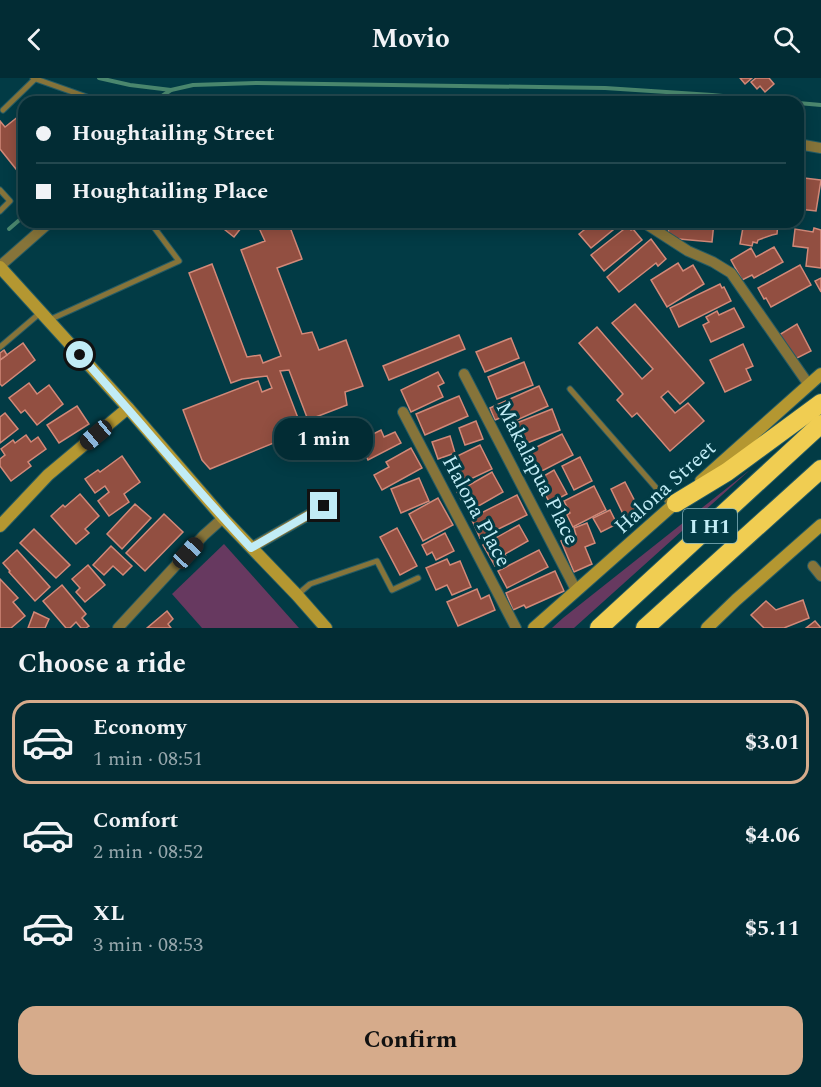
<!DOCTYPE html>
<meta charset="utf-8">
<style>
:root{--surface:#022c34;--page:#0c343c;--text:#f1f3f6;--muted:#96a7ac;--line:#23484f;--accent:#d6ab8b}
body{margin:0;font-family:Spectral,serif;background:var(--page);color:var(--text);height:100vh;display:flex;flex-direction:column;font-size:22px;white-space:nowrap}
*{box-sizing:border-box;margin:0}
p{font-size:20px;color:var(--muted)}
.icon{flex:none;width:33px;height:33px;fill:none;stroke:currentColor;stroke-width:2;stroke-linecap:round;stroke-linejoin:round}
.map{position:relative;height:550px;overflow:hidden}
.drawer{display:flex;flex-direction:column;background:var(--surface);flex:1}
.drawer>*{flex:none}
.hud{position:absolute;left:18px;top:18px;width:786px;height:132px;border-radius:18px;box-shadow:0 3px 15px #0003,0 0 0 2px var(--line);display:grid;align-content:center;height:132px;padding:0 18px;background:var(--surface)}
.end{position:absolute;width:27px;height:27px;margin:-14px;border:8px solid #c1ecf6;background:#111;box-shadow:0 0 0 3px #111}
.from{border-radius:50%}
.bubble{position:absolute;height:42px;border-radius:18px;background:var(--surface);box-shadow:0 3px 15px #0003,0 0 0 2px var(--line);font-size:20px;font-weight:700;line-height:42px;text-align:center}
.car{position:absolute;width:18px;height:36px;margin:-18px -9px;border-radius:8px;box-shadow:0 0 4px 2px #0007;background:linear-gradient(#222 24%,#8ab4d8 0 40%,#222 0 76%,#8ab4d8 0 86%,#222 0)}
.hud b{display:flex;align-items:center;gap:21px;height:57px;font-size:22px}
.hud b+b{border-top:2px solid var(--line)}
.hud i{width:15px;height:15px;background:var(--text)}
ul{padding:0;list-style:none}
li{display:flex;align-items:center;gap:18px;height:84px;margin:0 12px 9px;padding:0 6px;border:3px solid transparent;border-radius:18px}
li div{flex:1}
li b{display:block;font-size:22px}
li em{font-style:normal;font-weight:700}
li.current{border-color:var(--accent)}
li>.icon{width:54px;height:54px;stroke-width:1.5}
h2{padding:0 18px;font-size:27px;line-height:72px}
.action{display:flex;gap:12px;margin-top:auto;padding:12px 18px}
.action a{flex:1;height:69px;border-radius:18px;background:var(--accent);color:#111;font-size:24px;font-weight:700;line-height:69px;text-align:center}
header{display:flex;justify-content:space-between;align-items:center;height:78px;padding:0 18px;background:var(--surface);font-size:27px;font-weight:700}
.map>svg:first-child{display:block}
.green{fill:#673960}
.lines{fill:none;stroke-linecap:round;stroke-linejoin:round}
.stream{stroke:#4a876e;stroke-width:4}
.building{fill:#924f41;stroke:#d28979;stroke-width:1.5}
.lane-casing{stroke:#245b65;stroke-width:7}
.street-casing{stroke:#245b65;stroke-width:12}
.secondary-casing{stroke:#245b65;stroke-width:14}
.highway-casing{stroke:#245b65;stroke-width:20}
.lane{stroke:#86743a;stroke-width:5}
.street{stroke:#86743a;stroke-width:10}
.secondary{stroke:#b49731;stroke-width:12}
.highway{stroke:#f0cd52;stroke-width:18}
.route{stroke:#c1ecf6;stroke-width:8}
.labels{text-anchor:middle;stroke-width:6;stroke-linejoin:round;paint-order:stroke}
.shield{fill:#023b45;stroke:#88b7c1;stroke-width:1.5}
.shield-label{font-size:20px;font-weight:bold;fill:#c1ecf6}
.street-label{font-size:21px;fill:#c1ecf6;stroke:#023b45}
</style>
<header><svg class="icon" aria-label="back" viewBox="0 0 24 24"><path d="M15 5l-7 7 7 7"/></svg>Movio<svg class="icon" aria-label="search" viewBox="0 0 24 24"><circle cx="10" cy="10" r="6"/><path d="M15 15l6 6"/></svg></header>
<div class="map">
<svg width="821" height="550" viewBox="0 0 821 550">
<rect width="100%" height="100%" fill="#023b45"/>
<g class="green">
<polygon points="751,391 574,550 552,550 563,540"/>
<polygon points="224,466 299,550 202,550 172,516"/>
</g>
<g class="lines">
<g class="stream">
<polyline points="99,0 130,7 171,12"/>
<polyline points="153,24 171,12 193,7 257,5 605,10 712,17 789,24"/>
<polyline points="798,25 821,27"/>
<polyline points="9,151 24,138"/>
</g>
</g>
<g class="building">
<polygon points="740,0 752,0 745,6"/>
<polygon points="756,0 769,0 774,6 765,14 760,8 757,11 751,4"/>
<polygon points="47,17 52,24 37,24"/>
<polygon points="24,34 24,59 19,63 24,69 24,101 0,71 0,43 5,49"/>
<polygon points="804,100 821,102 816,133 799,131"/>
<polygon points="215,144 244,144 245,145 234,159"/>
<polygon points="274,144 288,144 302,181 277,190 302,256 312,254 319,272 346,262 363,308 345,314 347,327 308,342 289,292 280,293 303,353 210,391 202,382 183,332 258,303 262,314 272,310 267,298 242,301 231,305 189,195 212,186 247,279 260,277 263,285 281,278 241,172 265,163 259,150"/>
<polygon points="570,144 584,144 576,151"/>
<polygon points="594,144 617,144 619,147 591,170 579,156"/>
<polygon points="669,144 714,144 712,164 668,160"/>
<polygon points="744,144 778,144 777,156 772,157 758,162 757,165 753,164 752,168 740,166"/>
<polygon points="628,148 631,152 633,151 642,162 604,193 591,177"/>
<polygon points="814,150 821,152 821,190 806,188 808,170 793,168 795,151 813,154"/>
<polygon points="651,161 666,181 658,188 656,185 619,214 607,199"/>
<polygon points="774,169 783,184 754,200 752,197 742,202 731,182 751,170 756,179"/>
<polygon points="678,185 683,193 693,187 704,206 667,229 651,202"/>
<polygon points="800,187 811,207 771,229 766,220 764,221 758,210"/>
<polygon points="821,200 821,214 815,203"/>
<polygon points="720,206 722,210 724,209 731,223 679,249 670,230"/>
<polygon points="635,226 704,305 680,326 668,313 661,319 675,335 688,325 704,343 670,373 637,335 632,339 617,322 623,316 579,265 597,249 642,301 653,291 612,245"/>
<polygon points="734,230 744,249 711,264 703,247 709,244 706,239 717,233 719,237"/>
<polygon points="797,246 811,273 793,282 779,257"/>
<polygon points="459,257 465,271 389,302 383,288"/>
<polygon points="511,260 519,280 485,294 476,274"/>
<polygon points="23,265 35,282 2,308 0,306 0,282"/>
<polygon points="743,266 753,288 746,291 751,302 725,314 710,282"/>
<polygon points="4,272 7,277 0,282 0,275"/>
<polygon points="524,284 533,307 497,321 488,299"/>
<polygon points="438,294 444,305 438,308 443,319 411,334 401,312"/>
<polygon points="29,305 37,316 49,307 63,326 37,347 25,332 21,335 9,320"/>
<polygon points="539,308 548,328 508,346 505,338 495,342 490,330"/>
<polygon points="459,318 468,338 425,357 416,336"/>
<polygon points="77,328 89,346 59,365 47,347"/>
<polygon points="552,331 560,352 517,369 509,348"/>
<polygon points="5,335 18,351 0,365 0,339"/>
<polygon points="476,343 483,361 465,367 459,350"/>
<polygon points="381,352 384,359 395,354 401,365 368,382 359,363"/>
<polygon points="562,356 573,377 534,397 523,376"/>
<polygon points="26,357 31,364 38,359 46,371 28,384 31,388 11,403 0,388 0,381 5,377 1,371 13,362 15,365"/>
<polygon points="450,358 455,375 438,381 432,364"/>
<polygon points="480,367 492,391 460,406 449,382"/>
<polygon points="411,370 422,390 382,412 374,397 389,389 386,384"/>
<polygon points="122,378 140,404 124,416 129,424 109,438 98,423 109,414 105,408 95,415 85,401 98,392 100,394"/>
<polygon points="580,379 592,403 574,412 562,388"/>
<polygon points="554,392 567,416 550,425 537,402"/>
<polygon points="492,394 503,414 468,434 457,414"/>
<polygon points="419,400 429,423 401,435 391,411"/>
<polygon points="625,404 640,433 625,440 611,411"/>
<polygon points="594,408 606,432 573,449 567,437 570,435 564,423"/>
<polygon points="80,416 99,438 85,451 89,455 76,466 51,438 63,427 65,429"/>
<polygon points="517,417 527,437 480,460 471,440"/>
<polygon points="438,420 453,447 423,463 409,436"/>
<polygon points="135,426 151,440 122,471 107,456"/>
<polygon points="610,432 617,446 601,454 593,440"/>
<polygon points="164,436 183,454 145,493 126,475"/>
<polygon points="587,445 595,465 585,469 592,486 574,494 561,463 576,457 574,450"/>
<polygon points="519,447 528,463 505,476 507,481 495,488 483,467"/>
<polygon points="397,450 417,488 400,497 380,459"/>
<polygon points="34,451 70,487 56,500 20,465"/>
<polygon points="445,455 454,473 436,482 432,474 427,477 422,467"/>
<polygon points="111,468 132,488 123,497 113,488 104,497 93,487"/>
<polygon points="17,472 50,509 35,523 9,494 10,493 3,485"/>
<polygon points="539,472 548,489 507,510 498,493"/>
<polygon points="447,481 450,487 460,483 471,509 452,517 447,507 436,512 426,490"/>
<polygon points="88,487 105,507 85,524 76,514 80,510 72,501"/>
<polygon points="555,493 564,513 526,530 524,527 513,532 506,515"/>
<polygon points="0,501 18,520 13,524 25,538 11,550 0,550"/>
<polygon points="62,507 86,536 82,540 89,548 86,550 81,550 76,544 70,550 66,550 43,523"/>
<polygon points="477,511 481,521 489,517 495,532 458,548 447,524"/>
<polygon points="803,522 809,540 784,550 764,550 751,537 766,523 776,532"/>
<polygon points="167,533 173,541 168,546 171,550 147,550"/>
<polygon points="34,534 49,541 45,550 28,550"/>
<polygon points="815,543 821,550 806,550"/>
</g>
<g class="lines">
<g class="lane-casing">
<g id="lane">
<polyline points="33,0 101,24"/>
<polyline points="3,32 35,1"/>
<polyline points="0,112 10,123 0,133"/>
<polyline points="49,242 179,183 150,144"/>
<polyline points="0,269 40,235"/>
<polyline points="570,311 671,427"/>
<polyline points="297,517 310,506 377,483 392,512 418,500"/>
</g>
</g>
<g class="street-casing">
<g id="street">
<polyline points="798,66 821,70"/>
<polyline points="643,144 688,173 713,184 731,195 809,307"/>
<polyline points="0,188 50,144"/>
<polyline points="464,296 576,512"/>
<polyline points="403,334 516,550"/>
<polyline points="251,470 324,428"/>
<polyline points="813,488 821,498"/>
<polyline points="118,550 204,457 223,440"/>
</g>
</g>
<g class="secondary-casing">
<g id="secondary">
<polyline points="0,189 128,330 223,440 297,517 326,550"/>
<polyline points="701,403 821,296"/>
<polyline points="0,448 48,397 128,330"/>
<polyline points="534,550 681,420"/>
<polyline points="707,550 736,522 821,447"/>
</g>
</g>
<g class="highway-casing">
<g id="highway">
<polyline points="676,425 727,394 821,325"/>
<polyline points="599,550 821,346"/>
<polyline points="645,550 821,391"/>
</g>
</g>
<use href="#lane" class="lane"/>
<use href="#street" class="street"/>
<use href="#secondary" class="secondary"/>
<use href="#highway" class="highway"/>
</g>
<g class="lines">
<path class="route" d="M80,277C138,341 192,407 251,470L324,428"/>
</g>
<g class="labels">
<rect class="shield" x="683" y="431" width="54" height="34" rx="4.5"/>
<g class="shield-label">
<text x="710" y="455">I H1</text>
</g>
<g class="street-label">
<text transform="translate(538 395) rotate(63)" y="7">Makalapua Place</text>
<text transform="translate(665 409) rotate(-42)" y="7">Halona Street</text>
<text transform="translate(477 433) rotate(62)" y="7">Halona Place</text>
</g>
</g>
</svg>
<i class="end from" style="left:80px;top:277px"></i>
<i class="end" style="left:324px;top:428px"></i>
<div class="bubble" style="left:274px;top:340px;width:99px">1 min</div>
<i class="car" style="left:96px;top:357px;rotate:230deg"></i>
<i class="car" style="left:188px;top:475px;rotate:43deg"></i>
<div class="hud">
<b><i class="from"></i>Houghtailing Street</b>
<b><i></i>Houghtailing Place</b>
</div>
</div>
<section class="drawer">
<h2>Choose a ride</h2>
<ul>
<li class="current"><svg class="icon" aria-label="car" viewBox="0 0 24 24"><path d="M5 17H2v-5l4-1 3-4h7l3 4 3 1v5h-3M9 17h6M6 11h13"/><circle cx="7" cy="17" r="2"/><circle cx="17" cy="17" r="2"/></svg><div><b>Economy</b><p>1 min · 08:51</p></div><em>$3.01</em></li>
<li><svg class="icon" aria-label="car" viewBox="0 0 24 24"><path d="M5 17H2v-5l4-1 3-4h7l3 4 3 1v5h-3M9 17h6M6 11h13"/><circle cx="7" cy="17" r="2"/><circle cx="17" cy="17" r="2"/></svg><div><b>Comfort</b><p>2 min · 08:52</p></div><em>$4.06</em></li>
<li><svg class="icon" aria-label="car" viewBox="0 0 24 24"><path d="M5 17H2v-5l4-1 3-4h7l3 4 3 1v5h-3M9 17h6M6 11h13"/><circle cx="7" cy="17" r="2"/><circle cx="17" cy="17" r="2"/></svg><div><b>XL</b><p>3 min · 08:53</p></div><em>$5.11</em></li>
</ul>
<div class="action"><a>Confirm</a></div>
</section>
